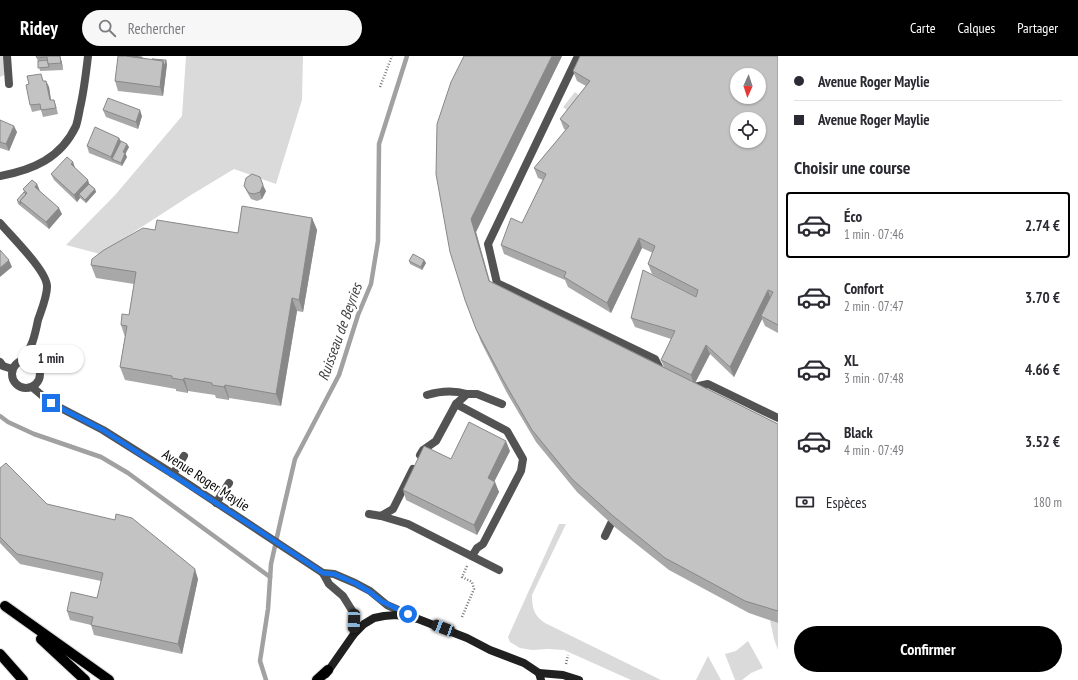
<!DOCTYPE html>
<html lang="fr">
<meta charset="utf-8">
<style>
:root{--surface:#fff;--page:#f7f7f7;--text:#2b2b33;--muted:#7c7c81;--line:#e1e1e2;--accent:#000}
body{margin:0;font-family:"PT Sans Narrow",sans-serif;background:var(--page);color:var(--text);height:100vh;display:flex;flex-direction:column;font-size:15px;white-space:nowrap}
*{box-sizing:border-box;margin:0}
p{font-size:13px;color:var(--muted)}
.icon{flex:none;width:22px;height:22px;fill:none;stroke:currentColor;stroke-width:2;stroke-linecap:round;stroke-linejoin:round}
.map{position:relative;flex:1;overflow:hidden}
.details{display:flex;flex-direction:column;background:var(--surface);width:300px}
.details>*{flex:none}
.hud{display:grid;align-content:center;height:88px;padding:0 16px;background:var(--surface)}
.needle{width:26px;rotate:183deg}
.buttons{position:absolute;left:730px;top:12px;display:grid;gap:8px}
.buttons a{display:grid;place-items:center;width:36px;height:36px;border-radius:50%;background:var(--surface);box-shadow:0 1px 3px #0004;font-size:20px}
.end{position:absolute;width:18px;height:18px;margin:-9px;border:5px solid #1a73e8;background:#fff;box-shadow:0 0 0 2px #fff}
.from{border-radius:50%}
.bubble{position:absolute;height:28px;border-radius:14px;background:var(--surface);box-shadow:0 1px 3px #0004;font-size:13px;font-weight:600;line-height:28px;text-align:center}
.car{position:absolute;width:12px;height:24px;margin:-12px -6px;border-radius:5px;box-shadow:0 0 3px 1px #0007;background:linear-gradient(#222 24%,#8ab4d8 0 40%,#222 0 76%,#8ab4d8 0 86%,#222 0)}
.hud b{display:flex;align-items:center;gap:14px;height:38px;font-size:15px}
.hud b+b{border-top:1px solid var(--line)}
.hud i{width:10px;height:10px;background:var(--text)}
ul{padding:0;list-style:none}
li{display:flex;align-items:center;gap:12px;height:66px;margin:0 8px 6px;padding:0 8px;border:2px solid transparent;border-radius:4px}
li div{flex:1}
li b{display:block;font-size:15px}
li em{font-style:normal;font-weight:600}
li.current{border-color:var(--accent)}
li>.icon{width:36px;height:36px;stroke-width:1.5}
h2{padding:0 16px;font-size:18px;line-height:48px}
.pay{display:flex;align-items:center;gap:10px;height:44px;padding:0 16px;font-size:15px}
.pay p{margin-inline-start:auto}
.cta{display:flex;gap:8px;margin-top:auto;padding:8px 16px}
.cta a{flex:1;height:46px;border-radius:24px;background:var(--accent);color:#fff;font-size:16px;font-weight:600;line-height:46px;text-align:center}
header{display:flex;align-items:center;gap:24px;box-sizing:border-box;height:56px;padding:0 20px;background:var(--accent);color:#fff}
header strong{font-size:19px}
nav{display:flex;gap:22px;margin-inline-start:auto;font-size:14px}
.search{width:280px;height:36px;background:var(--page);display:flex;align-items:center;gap:10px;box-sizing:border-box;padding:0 14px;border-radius:22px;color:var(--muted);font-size:15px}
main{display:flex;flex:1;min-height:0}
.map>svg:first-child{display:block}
.green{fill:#dadada}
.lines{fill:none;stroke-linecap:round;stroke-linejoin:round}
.stream{stroke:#a1a1a1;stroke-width:4.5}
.primary-casing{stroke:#dbdbdb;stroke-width:12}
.path{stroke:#757575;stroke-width:2.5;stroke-dasharray:1 2;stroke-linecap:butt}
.lane{stroke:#535353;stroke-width:8}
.street{stroke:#535353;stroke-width:8}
.secondary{stroke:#202020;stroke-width:8}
.primary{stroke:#000;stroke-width:10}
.wall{fill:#a8a8a8}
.shaded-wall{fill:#888}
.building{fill:#c3c3c3;stroke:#888;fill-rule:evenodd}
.route{stroke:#1a73e8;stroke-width:5}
.labels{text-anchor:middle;stroke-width:4;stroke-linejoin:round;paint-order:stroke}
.street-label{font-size:14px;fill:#000;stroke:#fff}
.water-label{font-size:15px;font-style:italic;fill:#424242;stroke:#fff}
</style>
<header>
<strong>Ridey</strong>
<div class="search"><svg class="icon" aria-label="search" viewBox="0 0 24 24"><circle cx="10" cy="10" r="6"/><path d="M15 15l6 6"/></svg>Rechercher</div>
<nav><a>Carte</a><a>Calques</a><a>Partager</a></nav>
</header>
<main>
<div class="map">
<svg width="778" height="624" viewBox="0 0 778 624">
<rect width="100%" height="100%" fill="#fff"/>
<g class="green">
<polygon points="0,0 4,0 4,19 0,21"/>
<polygon points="186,0 303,0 302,44 276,128 234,113 191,139 100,198 66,189 116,138 182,60"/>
<polygon points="575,36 585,45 573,59 563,51"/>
<path d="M559,468H566L532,539C532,552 534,560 545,567L661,624H631L564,594L548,593L532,594L520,592L510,586L508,581Z"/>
<polygon points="770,564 778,567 778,594 774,583"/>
<polygon points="748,585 763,612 751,617 742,624 735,624 725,598 736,595"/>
<polygon points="708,600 721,624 696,624"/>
</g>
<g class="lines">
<g class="stream">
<polyline points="0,360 8,366 34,378 101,401 128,417 270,521"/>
<polyline points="266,624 260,605 268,553 271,508 281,463 295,403 339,319 358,259 371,228 378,185 379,88 407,0"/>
</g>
<g class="primary-casing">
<g id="primary">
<polyline points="5,550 109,624"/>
<polyline points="41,583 85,624"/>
<polyline points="0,598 23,624"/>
<polyline points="317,624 328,614"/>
</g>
</g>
<g class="path">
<polyline points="380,31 392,0"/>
<polyline points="462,561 474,533 472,526 462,521 467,510"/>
<polyline points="566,608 568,599"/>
</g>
<g class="lane">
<polyline points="578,0 488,188 497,227 655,303 661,315 663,316"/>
<polyline points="691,330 694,331 708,328 778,362"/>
<path d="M427,339C440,335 454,334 467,338"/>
<polyline points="456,348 507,375 523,403 521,415 483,488 477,492 472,500"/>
<polyline points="420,399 423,394 436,385 456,348 467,338 477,338 502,348"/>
<polyline points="173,418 184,400"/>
<polyline points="216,447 229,427"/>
<polyline points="369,458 381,460 393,453 413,413"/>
<polyline points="381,460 408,468 499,514"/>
</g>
<g class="street">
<polyline points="7,0 9,28"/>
<path d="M0,120C33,114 61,102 76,70C78,64 79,57 80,52C84,35 86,17 88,0"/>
<path d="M0,167C11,180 48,216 47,231C47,241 41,255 38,264C35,279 32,292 23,304"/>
<circle cx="26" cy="318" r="14"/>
<polyline points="0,306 3,310 12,313"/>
<polyline points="32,331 51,347 103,374 173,418 323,517 329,528 343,540 353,556 355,565 354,578"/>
<polyline points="605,480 615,459"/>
<polyline points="323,517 334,518 355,527 370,535 387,549 414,561"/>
</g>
<g class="secondary">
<polyline points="539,617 563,619 579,624"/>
<polyline points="326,618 354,578 364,568 374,562 384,560 396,559 418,563 467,582 490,594 524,607 539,617 541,624"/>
</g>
<use href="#primary" class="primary"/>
</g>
<g class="wall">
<polygon points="60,0 62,7 63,14 40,15 37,2"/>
<polygon points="464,0 562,0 476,176 490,225 664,311 661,304 671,283 635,271 631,262 696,241 652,218 648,208 653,197 642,192 611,257 568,231 565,224 504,198 501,189 522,167 543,124 538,122 534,112 566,74 564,73 560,63 586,30 577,25 573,15 778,0 778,277 765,270 762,263 734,321 710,298 695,327 778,368 778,567 749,557 669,514 616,472 577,436 536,386 507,337 481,286 465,244"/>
<polygon points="142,1 142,2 167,8 163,40 118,35 115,25"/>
<polygon points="44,25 46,25 49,31 51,44 54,44 56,50 58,58 43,61 41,54 32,56 30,49"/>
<polygon points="103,54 142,60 138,73 106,61"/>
<polygon points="0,64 17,76 9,95 0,92"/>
<polygon points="119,82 121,85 129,91 125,97 127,101 122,110 89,97 87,90"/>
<polygon points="73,106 75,112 88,124 89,128 95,133 96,136 86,147 80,142 77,146 54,124 51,118"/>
<polygon points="37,128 39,134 62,158 49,173 18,148 17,144 24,136 23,133"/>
<polygon points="244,130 266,135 262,143 257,145 251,143 247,136"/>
<polygon points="312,162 317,174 303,256 297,255 281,350 229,342 229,344 216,342 215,339 188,335 188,337 176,335 176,333 125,324 120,311 125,281 121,269 129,259 134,228 96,222 91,209 155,174 238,177"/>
<polygon points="424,204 426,207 422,214 410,208 409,205"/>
<polygon points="510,395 494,425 499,436 477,479 406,444 403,434 451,403"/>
<polygon points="0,412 47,448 198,523 182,598 94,579 91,569 70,564 67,555 97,542 101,525 20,508 0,487"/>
</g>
<g class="shaded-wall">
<polygon points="60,0 62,7 63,14 61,7"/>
<polygon points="552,0 562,0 476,176 493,238 489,225 471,163"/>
<polygon points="166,4 167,8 163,40 160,31 163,5"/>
<polygon points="46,25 49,31 52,51 50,44"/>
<polygon points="140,54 142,60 138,73 136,66"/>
<polygon points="14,70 17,76 9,95 6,88"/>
<polygon points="119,82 122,88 112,103 113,107 111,101"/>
<polygon points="127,88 129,91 125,99 123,96"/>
<polygon points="125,97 127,101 122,110 121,107"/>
<polygon points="73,106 75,112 71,108"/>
<polygon points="88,124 90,131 79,138 80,142 77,146 74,139"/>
<polygon points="37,128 40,135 35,131"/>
<polygon points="263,129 266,135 262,143 260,136"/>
<polygon points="95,133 96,136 86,147 85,144"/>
<polygon points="59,152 62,158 49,173 46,166"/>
<polygon points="312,162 317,174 303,256 299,244"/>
<polygon points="639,182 642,192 611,257 607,247"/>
<polygon points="9,204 12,211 0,221 0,212"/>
<polygon points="424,204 426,207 422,214 421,211"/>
<polygon points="768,234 771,244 761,260 762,263 734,321 730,311"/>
<polygon points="292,242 297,255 281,350 276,338"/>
<polygon points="706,289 710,298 694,329 691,319"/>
<polygon points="184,322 188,335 188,337 183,324"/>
<polygon points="225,329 229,342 229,344 224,331"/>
<polygon points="506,385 510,395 491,432 488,422"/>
<polygon points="495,426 499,436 477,479 474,469"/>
<polygon points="195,513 198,523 182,598 178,588"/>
</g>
<g class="building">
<polygon points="36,0 60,0 61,7 48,8 47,1 37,2"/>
<polygon points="118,0 126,0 163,5 160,31 115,25"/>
<polygon points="127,0 131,0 142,1 142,2"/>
<polygon points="464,0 552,0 471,163 489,225 778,368 778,555 745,545 665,502 612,459 572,423 532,374 503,324 476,273 465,244 450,196 436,118 437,68 451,26"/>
<path d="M580,0H778V269L761,260L773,236L768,234L730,311L706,289L691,319L661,304L675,275L631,262L643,214L696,241L698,234L648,208L655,190L639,182L607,247L564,221L566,216L501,189L511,162L522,167L546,118L534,112L569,70L560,63L590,25L573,15ZM737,19H759V41H737ZM737,63H759V85H737Z"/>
<polygon points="152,3 166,4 165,11 163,5"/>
<polygon points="47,4 49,11 38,12 38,5"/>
<polygon points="41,18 43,25 46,25 50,44 54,44 56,52 41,54 40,48 30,49 26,29 29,28 27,20"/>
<polygon points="108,42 140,54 136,66 103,54"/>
<polygon points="0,64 14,70 6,88 0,86"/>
<polygon points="95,71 119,82 111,101 87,90"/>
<polygon points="121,85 127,88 123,96 125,97 121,107 112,103"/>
<polygon points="67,101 73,106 71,108 88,124 74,139 51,118"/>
<polygon points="252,118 260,121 263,129 260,136 254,138 249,137 244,130 246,122"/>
<polygon points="32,124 37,128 35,131 59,152 46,166 20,145 27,137 23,133"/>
<polygon points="89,128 95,133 85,144 79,138"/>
<polygon points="24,136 26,138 20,145 21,148 17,144"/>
<polygon points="242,150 312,162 299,244 292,242 276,338 225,329 224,331 212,329 212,327 184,322 183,324 172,322 172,320 120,311 127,270 121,269 122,258 129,259 136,216 91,209 92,203 104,194 143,172 155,174 157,164 238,177"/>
<polygon points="0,194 9,204 0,212"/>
<polygon points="413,198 424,204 421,211 409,205"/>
<polygon points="469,366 506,385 488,422 495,426 474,469 403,434 424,390 451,403"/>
<polygon points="6,407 47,448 115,464 116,458 132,462 195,513 178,588 91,569 93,561 67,555 71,536 97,542 103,517 17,498 0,481 0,412"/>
</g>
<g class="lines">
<polyline class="route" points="51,347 103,374 255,472 323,517 334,518 355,527 370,536 381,545 408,558"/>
</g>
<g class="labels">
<g class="street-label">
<text transform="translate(206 424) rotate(33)" y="5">Avenue Roger Maylie</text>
</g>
<g class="water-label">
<text transform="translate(340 276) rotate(-70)" y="5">Ruisseau de Beyries</text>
</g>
</g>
</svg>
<div class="buttons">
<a><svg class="needle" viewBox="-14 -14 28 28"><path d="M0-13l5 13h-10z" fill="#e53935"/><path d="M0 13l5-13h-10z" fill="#7c7c81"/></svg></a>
<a><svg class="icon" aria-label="locate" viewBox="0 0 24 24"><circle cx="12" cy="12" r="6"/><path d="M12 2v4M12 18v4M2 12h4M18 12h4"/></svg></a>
</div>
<i class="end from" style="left:408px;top:558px"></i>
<i class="end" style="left:51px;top:347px"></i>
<div class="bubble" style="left:18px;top:289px;width:66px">1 min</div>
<i class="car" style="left:354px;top:565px;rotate:182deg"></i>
<i class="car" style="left:443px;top:572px;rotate:291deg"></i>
</div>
<section class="details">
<div class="hud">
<b><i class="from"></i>Avenue Roger Maylie</b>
<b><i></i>Avenue Roger Maylie</b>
</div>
<h2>Choisir une course</h2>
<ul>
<li class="current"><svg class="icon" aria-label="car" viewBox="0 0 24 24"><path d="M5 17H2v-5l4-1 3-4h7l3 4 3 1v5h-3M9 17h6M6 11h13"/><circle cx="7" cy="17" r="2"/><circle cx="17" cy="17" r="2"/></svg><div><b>Éco</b><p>1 min · 07:46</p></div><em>2.74 €</em></li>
<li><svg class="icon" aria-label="car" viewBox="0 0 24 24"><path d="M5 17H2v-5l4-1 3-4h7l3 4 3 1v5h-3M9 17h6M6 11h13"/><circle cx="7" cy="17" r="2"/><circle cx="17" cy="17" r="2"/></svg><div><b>Confort</b><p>2 min · 07:47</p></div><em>3.70 €</em></li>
<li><svg class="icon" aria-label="car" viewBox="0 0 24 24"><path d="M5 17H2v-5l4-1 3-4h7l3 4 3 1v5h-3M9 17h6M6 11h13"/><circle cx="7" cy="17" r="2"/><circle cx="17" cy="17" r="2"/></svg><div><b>XL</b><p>3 min · 07:48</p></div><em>4.66 €</em></li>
<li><svg class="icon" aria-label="car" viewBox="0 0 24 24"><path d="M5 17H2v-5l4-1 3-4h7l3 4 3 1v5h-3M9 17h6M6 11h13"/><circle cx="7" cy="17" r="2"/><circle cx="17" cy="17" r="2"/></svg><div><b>Black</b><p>4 min · 07:49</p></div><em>3.52 €</em></li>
</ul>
<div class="pay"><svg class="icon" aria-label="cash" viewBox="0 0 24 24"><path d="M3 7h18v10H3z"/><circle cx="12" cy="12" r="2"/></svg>Espèces<p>180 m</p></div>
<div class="cta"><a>Confirmer</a></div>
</section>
</main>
